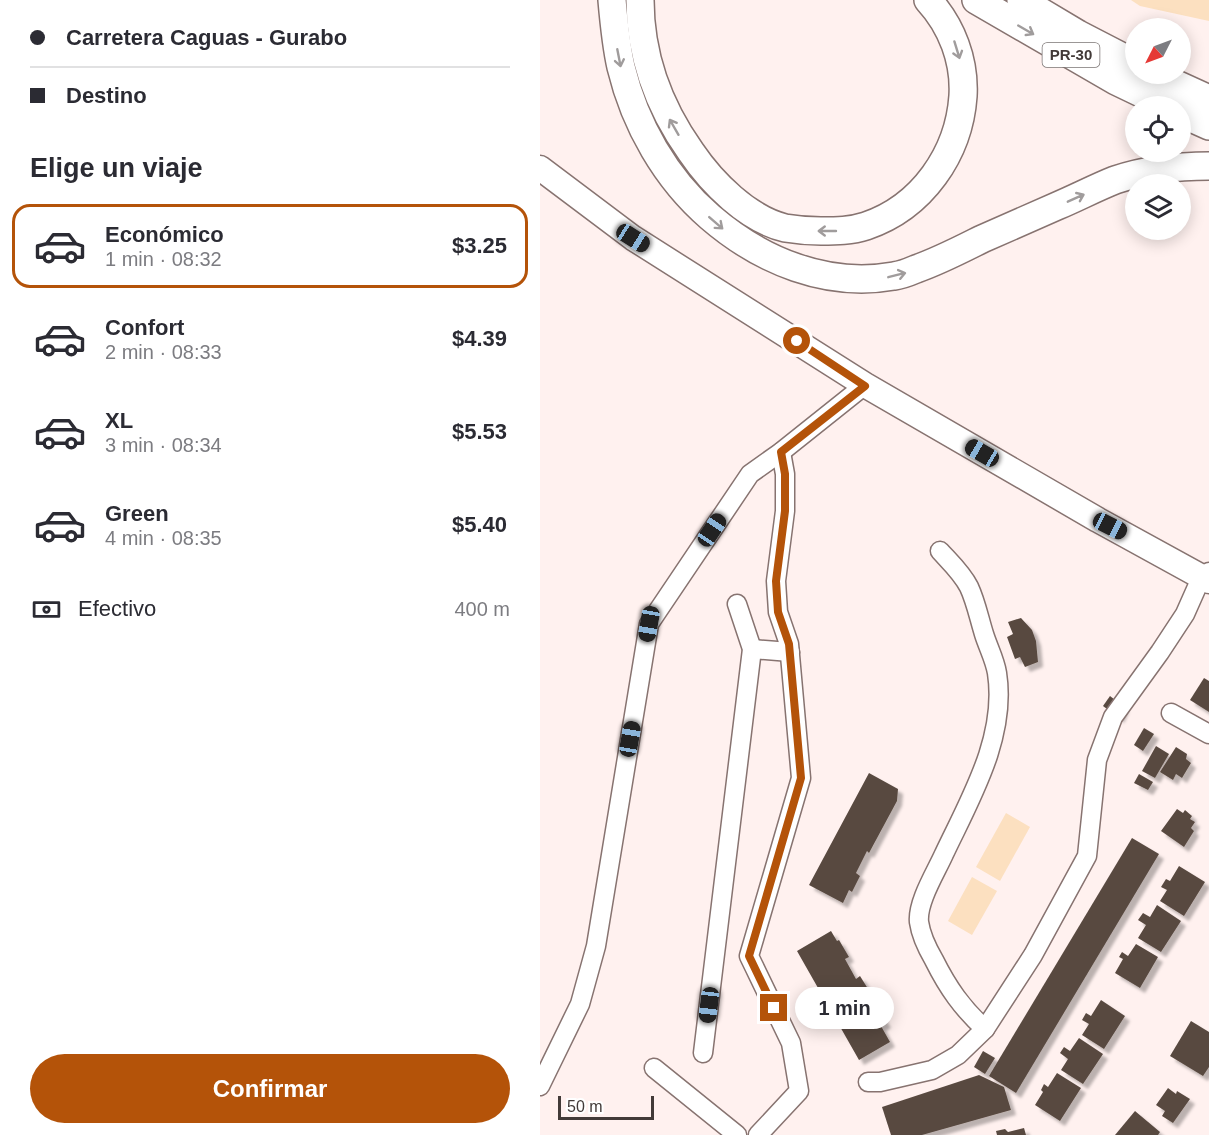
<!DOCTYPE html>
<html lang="es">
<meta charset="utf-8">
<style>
:root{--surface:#fff;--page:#f2f2f3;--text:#2b2b33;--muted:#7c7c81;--line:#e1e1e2;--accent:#b45309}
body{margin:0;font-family:Arial,sans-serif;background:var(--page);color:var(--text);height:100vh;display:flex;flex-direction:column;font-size:22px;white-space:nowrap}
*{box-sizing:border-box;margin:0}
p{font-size:20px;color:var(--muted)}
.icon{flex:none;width:33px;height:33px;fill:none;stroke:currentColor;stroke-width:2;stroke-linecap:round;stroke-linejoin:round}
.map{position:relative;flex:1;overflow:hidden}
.sheet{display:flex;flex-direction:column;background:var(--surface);width:540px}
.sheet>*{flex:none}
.top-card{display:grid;align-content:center;height:132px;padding:0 30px;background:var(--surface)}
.needle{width:39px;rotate:228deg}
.tools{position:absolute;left:585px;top:18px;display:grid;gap:12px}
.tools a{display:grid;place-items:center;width:66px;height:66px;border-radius:50%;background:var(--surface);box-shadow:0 3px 15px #0003;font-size:30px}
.scale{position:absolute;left:18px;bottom:15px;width:96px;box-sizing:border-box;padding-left:6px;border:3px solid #423a38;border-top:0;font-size:16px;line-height:21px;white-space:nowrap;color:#423a38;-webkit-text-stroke:4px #fff;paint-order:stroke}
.end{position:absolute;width:27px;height:27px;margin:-14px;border:8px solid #b45309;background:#fff;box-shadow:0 0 0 3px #fff}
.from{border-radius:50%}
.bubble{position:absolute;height:42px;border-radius:21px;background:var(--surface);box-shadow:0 3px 15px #0003;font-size:20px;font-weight:700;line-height:42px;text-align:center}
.car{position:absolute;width:18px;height:36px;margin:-18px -9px;border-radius:8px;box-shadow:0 0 4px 2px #0007;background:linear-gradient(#222 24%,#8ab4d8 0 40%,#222 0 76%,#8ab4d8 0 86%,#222 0)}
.top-card b{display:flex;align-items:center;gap:21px;height:57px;font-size:22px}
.top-card b+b{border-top:2px solid var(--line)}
.top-card i{width:15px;height:15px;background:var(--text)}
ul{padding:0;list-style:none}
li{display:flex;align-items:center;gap:18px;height:84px;margin:0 12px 9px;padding:0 18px;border:3px solid transparent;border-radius:18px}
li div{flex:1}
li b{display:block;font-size:22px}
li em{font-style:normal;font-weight:700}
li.on{border-color:var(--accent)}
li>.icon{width:54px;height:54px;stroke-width:1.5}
h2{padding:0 30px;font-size:27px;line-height:72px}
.pay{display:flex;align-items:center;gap:15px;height:66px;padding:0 30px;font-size:22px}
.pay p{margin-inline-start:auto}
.button{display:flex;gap:12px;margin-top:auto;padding:12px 30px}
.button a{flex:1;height:69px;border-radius:36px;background:var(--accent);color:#fff;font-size:24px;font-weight:700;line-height:69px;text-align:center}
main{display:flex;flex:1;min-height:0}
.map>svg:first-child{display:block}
.green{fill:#fce0c0}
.building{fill:#594a41;filter:url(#shadow)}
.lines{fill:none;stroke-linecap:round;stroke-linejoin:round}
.minor-casing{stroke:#877370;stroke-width:21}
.major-casing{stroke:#877370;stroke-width:27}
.highway-casing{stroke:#877370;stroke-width:30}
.minor{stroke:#fff;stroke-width:18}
.major{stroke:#fff;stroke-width:24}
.highway{stroke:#fff;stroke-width:27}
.oneway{stroke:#a09c9c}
.route{stroke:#b45309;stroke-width:8}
.labels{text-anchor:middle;stroke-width:6;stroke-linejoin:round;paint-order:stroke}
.shield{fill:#fff;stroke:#7b7574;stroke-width:1.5}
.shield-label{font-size:15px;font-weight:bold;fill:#423a38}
</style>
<main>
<section class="sheet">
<div class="top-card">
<b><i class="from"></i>Carretera Caguas - Gurabo</b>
<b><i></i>Destino</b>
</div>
<h2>Elige un viaje</h2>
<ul>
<li class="on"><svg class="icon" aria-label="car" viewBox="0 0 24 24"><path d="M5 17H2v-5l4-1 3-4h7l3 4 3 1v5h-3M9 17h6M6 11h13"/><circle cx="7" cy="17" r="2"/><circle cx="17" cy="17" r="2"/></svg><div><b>Económico</b><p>1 min · 08:32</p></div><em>$3.25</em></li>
<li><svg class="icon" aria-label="car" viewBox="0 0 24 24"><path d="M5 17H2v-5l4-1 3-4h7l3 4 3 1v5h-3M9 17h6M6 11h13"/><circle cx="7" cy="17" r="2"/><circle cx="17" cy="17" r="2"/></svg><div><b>Confort</b><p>2 min · 08:33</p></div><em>$4.39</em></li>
<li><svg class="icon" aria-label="car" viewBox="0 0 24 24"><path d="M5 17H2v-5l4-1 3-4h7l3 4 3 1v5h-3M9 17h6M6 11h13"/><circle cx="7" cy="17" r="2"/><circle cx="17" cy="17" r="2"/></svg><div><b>XL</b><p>3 min · 08:34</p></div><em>$5.53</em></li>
<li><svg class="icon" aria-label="car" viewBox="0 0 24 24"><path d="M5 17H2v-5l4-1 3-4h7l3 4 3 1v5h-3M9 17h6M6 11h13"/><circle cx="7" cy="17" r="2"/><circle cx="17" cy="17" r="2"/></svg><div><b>Green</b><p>4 min · 08:35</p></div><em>$5.40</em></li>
</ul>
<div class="pay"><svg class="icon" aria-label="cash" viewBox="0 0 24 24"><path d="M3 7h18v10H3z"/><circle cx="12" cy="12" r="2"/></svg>Efectivo<p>400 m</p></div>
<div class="button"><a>Confirmar</a></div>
</section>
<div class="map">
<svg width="669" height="1135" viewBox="0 0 669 1135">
<defs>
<filter id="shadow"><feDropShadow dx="5" dy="5" stdDeviation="1.5" flood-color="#0004"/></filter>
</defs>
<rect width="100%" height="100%" fill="#fff1ef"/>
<g class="green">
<polygon points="591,0 669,0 669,21 600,6"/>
<polygon points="466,813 490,827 460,881 436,867"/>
<polygon points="432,877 457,891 432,935 408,921"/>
</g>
<g class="building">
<polygon points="481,618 492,630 496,641 498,662 485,667 480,657 475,659 467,637 473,634 468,622"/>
<polygon points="664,678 669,681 669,712 650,700"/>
<polygon points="570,696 584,707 579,718 563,706"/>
<polygon points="604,728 614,734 603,751 594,745"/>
<polygon points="616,746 629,754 615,778 602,771"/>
<polygon points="636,747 647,754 646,759 651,763 642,778 636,774 633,780 620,772"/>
<polygon points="329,773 358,789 357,801 329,853 327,851 316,873 320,876 312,892 309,890 303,903 269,885"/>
<polygon points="599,774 613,782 608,790 594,783"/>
<polygon points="637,809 643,813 645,810 652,816 650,819 655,822 651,828 654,831 644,847 621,831"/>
<polygon points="592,838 619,854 476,1093 449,1076"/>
<polygon points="639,866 665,882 644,916 620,901 627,890 621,887 626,879 630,881"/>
<polygon points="617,905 641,921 621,952 598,938 606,925 598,920 603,913 610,917"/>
<polygon points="291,931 297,941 299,940 309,957 305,959 316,979 320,976 330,992 325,995 337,1015 341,1015 346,1023 341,1026 350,1042 319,1060 257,951"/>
<polygon points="596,944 618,957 600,988 575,973 583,959 579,957 582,952 588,956"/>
<polygon points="561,1000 585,1016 564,1049 542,1035 549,1024 542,1020 546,1013 551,1016"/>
<polygon points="651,1021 669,1032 669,1067 663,1076 630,1056"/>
<polygon points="539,1038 563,1054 543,1084 521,1070 528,1059 520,1053 524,1047 530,1051"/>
<polygon points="443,1051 455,1058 445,1074 434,1067"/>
<polygon points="517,1073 541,1088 520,1121 495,1105 503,1092 501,1090 504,1084 508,1087"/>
<polygon points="439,1075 464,1087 471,1110 382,1135 351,1135 342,1107"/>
<polygon points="628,1088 636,1094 637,1091 650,1099 633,1123 622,1116 625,1111 616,1105"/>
<polygon points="595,1111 620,1132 618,1135 575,1135"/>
<polygon points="484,1128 486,1135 457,1135 456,1131 465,1129 468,1132"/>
</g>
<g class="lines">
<g class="minor-casing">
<g id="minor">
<path d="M400,551C410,562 422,573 429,587C436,602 439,618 444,634C448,647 455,660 457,673C467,737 430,799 404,854C396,872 377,902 379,922C381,936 387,948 394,960C408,988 422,1008 445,1029"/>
<polyline points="212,649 250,652"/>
<polyline points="631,713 669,734"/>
<polyline points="163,1053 212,649 197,604"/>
<polyline points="114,1068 197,1135"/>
<polyline points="328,1082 340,1082 392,1070 418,1055 445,1029 493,955 547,856 557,760 573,717 620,652 645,614 661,578 669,572"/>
<polyline points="0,1086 40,1004 56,946 109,624 210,474 241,452 325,385"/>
<polyline points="218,1135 259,1091 251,1043 209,956 261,778 249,644 238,612 236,581 245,511 245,474 241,452"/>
</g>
</g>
<g class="major-casing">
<polyline id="major" points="0,168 93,238 325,385 558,520 669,581"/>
</g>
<g class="highway-casing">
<g id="highway">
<path d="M72,0C74,23 76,45 81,67C95,125 126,179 170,217C221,261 287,288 354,276C362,275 369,272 376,269C399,261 420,250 442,239C467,228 492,217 517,206C536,198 555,188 575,180C605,170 638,166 669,166"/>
<path d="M100,0C100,56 119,107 151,152C172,183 208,219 245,228C257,230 269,231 281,231C296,231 311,231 326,226C382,207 419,154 423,96C425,61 412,26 388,0"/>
<polyline points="436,0 576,81 628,106"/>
<polyline points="481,0 538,34 596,64"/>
<polyline points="614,74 669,99"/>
<polyline points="640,113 669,126"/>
</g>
</g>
<use href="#minor" class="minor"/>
<use href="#major" class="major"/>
<use href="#highway" class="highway"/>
</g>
<defs><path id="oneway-shaft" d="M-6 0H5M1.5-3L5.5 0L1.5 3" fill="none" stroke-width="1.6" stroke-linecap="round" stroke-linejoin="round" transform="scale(1.5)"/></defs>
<g class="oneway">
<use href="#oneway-shaft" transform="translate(486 30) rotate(30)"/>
<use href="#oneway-shaft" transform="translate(417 50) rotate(73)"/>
<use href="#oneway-shaft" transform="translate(79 58) rotate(79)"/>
<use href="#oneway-shaft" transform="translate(134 127) rotate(-120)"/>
<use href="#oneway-shaft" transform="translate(536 198) rotate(-24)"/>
<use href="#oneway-shaft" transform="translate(176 223) rotate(41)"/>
<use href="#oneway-shaft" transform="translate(287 231) rotate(-180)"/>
<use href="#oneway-shaft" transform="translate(357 275) rotate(-14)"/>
</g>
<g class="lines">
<polyline class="route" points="234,1008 209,956 261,778 249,644 238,612 236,581 245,511 245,474 241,452 325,386 257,341"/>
</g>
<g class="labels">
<rect class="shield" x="502.5" y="43" width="57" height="24" rx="4.5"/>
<g class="shield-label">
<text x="531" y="60">PR-30</text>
</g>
</g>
</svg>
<div class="tools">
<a><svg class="needle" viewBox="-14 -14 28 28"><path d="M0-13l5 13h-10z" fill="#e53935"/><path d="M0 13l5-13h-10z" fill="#7c7c81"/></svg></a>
<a><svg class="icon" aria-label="locate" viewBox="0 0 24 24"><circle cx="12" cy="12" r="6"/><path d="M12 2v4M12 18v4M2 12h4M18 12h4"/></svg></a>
<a><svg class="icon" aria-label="layers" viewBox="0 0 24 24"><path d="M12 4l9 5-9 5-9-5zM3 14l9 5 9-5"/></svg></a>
</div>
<div class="scale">50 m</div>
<i class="end from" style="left:257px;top:341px"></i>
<i class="end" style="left:234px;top:1008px"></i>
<div class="bubble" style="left:255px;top:987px;width:99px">1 min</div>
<i class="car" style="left:93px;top:238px;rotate:122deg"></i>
<i class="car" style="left:442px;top:453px;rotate:300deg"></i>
<i class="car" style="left:570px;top:526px;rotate:117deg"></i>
<i class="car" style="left:172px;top:530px;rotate:34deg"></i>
<i class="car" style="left:109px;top:624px;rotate:190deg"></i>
<i class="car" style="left:90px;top:739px;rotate:10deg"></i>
<i class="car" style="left:169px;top:1005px;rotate:187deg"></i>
</div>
</main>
